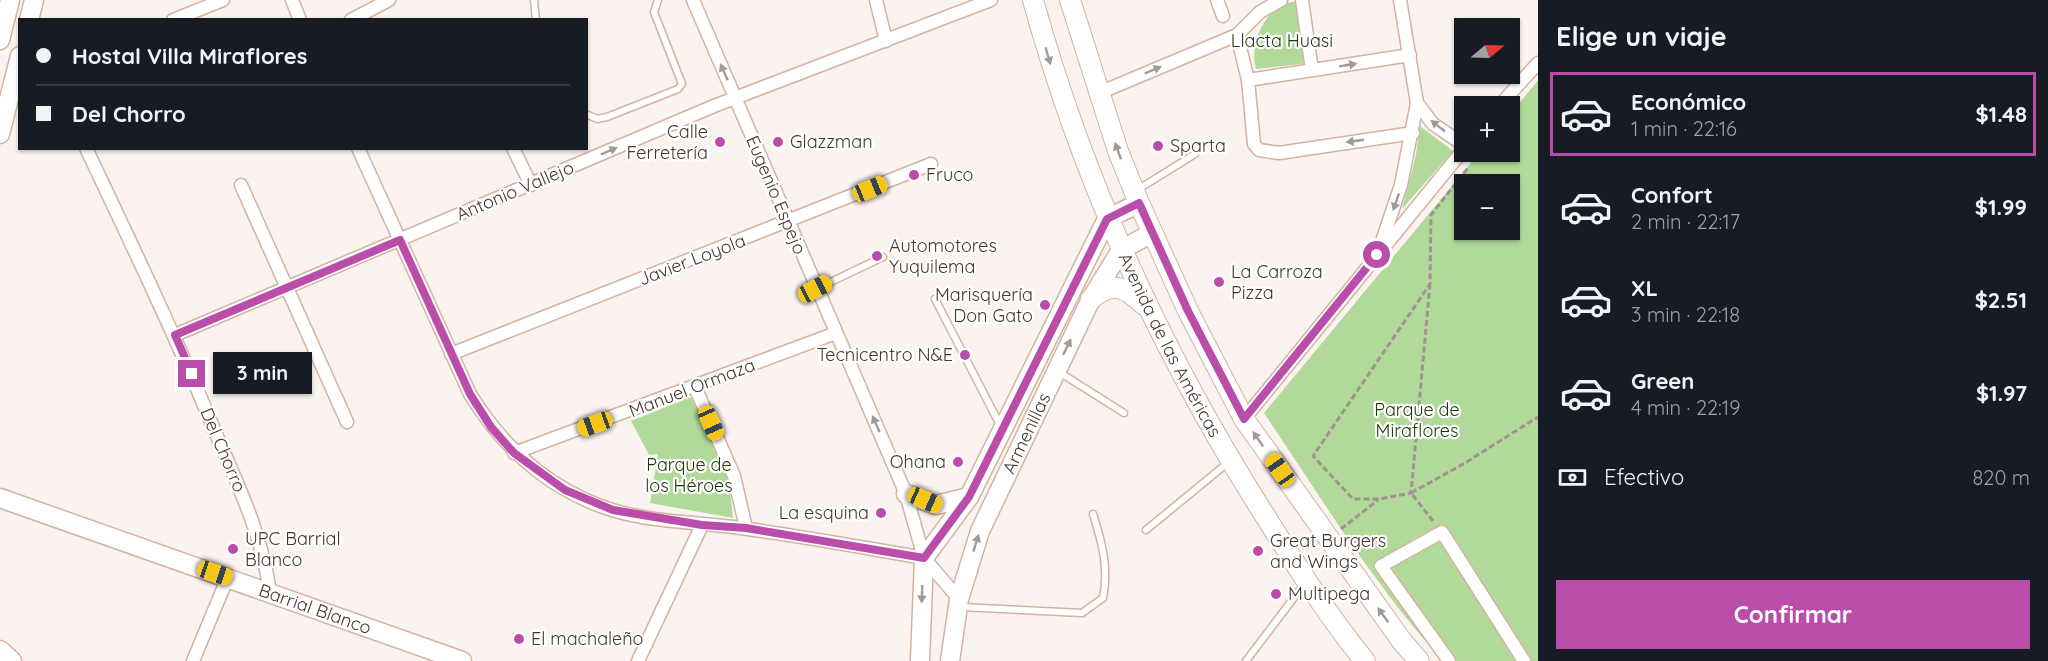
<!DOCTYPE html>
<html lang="es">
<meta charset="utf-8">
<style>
:root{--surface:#171b24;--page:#242831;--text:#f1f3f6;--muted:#9ea1a6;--line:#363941;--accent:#ba4caa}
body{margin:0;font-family:Quicksand,sans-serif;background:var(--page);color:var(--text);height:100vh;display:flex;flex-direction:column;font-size:22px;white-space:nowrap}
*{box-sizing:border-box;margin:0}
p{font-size:20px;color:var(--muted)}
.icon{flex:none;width:33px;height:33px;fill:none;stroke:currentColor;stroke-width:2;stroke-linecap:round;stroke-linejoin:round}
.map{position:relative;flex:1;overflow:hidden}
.drawer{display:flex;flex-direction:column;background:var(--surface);width:510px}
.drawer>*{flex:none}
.hud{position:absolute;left:18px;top:18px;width:570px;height:132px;border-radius:0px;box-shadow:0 2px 4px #0004;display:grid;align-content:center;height:132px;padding:0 18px;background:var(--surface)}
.needle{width:39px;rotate:71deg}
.controls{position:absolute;left:1454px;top:18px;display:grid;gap:12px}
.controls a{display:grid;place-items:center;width:66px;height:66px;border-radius:0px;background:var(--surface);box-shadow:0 2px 4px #0004;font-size:30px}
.end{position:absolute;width:27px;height:27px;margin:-14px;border:8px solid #ba4caa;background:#fff;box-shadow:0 0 0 3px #fff}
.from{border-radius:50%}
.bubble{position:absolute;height:42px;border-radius:0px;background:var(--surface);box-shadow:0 2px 4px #0004;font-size:20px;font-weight:800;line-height:42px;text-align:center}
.car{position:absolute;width:18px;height:36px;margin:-18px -9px;border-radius:8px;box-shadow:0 0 4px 2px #0007;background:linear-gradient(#f5c518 24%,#345 0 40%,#f5c518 0 76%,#345 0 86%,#f5c518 0)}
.hud b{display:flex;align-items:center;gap:21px;height:57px;font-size:22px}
.hud b+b{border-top:2px solid var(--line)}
.hud i{width:15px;height:15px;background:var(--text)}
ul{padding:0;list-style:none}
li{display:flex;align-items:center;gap:18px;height:84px;margin:0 12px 9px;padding:0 6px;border:3px solid transparent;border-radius:0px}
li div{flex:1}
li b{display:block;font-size:22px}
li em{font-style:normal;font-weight:800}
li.current{border-color:var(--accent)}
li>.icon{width:54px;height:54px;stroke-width:1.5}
h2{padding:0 18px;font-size:27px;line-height:72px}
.pay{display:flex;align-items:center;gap:15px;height:66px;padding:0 18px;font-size:22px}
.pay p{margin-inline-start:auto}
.action{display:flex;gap:12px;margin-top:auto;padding:12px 18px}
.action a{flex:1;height:69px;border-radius:0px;background:var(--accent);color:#fff;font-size:24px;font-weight:800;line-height:69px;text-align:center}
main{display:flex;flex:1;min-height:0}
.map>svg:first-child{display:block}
.green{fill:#b1d99a;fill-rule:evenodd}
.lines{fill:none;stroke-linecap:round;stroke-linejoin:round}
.lane-casing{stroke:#d4b2a1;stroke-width:9}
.street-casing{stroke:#d4b2a1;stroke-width:15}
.secondary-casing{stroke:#d4b2a1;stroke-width:21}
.primary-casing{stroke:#d4b2a1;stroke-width:22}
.path{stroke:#9f948f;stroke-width:3;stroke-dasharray:6 3;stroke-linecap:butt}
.lane{stroke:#fff;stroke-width:6}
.street{stroke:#fff;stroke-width:12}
.secondary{stroke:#fff;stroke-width:18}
.primary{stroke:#fff;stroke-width:20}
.oneway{fill:#a29a97}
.route{stroke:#ba4caa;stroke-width:8}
.poi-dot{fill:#ba4caa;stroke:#fff;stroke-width:2}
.labels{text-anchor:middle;stroke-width:4.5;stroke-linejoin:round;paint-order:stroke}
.park-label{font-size:18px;fill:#1d3707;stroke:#fff}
.poi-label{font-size:18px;fill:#44362f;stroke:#fff;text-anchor:start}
.street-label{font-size:18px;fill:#44362f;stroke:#fff}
</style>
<main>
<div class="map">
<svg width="1538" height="661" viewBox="0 0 1538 661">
<rect width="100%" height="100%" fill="#fbf3f0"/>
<g class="green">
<path d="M1301,0L1308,63L1256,69C1250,49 1260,20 1278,7C1283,3 1294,2 1301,0Z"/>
<path d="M1538,80V661H1443C1374,585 1321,498 1264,413L1480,152H1509V116ZM1464,184H1509V230H1464Z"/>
<polygon points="1420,126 1453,151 1402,209 1416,155"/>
<polygon points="691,397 729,480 733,518 650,503 658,454 649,455 631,421"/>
</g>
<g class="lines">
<g class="lane-casing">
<g id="lane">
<polyline points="534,0 536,20"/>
<polyline points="586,114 597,119 607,117 678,89 682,84 654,12 658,0"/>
<polyline points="1137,190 1195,154"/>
<polyline points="816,289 883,257"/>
<polyline points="935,299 1000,425"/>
<polyline points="1059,372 1124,413"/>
<polyline points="1146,530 1230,461"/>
<path d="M961,607L1082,613L1103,598C1109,569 1102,542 1093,514"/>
<polyline points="1246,661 1305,583"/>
</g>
</g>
<g class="street-casing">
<g id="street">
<polyline points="292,0 300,20"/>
<polyline points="693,0 906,494 924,558 959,599"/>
<polyline points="876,0 886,41"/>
<polyline points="1217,0 1223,16"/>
<polyline points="1302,0 1312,70"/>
<polyline points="173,20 223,0"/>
<polyline points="351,20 389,0"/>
<polyline points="1237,35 1248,80 1254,144 1259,150 1279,153 1413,133"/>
<polyline points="1248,80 1410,55"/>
<polyline points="1099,93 1237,35 1260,12 1281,0"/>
<polyline points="1417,103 1433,124 1464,145"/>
<polyline points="1499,106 1538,63"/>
<path d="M86,148C131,243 176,337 216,434C238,485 263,537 270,593"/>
<path d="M358,148L470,394C504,449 549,490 612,510C655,523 703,522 748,529C807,537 865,548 924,558"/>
<polyline points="513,148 531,185"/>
<polyline points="241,185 347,422"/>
<polyline points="1380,247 1401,185 1417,103 1400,0"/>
<polyline points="175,335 714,106 991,0"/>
<polyline points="451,354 931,164"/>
<polyline points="695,387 734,476 746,528"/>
<polyline points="1244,419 1464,149"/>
<polyline points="514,453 836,333"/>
<polyline points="193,661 228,577"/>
<polyline points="638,661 702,525"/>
<polyline points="1449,661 1381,566 1442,532 1524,661"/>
</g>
</g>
<g class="secondary-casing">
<g id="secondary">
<polyline points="29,20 34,0"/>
<polyline points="0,40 10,0"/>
<polyline points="0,134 20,56"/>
<polyline points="906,494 936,505 969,497"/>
<path id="s1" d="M0,498L462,661"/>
<polyline points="0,650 12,661"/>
<polyline points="920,661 924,558 969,497 1107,219 1139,203"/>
<path id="s2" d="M950,661L959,599L980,531L1091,299L1121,250L1152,233"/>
</g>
</g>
<g class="primary-casing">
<g id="primary">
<path id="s3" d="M1033,0C1084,184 1160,350 1262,511C1294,562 1327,615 1365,661"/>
<polyline points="1070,0 1118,151 1139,203 1188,311 1244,419 1401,640 1419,661"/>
<path d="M1091,299C1113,280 1125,287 1144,305"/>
</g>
</g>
<g class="path">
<polyline points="1476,158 1481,152"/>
<polyline points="1430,284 1411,493 1380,499 1353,499 1313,456 1430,284 1431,215 1468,168"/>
<polyline points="1433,521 1411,493 1465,463 1538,417"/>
<polyline points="1341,529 1378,500"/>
</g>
<use href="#lane" class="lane"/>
<use href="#street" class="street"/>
<use href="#secondary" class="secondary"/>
<use href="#primary" class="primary"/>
</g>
<defs><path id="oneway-solid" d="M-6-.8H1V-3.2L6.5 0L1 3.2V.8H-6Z" transform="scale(1.5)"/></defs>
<g class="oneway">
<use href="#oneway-solid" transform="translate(1048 56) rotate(74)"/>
<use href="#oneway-solid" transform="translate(1348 65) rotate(-9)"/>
<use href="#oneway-solid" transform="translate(1153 70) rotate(-23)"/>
<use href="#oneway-solid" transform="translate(724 72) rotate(-114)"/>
<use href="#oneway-solid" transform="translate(1438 126) rotate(-142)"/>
<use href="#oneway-solid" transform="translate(1355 141) rotate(172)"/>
<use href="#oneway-solid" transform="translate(609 151) rotate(-23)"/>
<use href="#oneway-solid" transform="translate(1118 151) rotate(-110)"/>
<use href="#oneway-solid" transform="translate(1396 202) rotate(109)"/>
<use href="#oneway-solid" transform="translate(1067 347) rotate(-64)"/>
<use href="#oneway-solid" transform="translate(876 424) rotate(-114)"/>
<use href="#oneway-solid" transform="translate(1258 439) rotate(-125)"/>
<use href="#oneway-solid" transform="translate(976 543) rotate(-73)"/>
<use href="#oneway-solid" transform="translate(922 594) rotate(92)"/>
<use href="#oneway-solid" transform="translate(1383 615) rotate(-126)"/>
</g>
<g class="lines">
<polyline class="route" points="192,374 175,335 400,240 470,394 491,427 514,453 565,490 613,510 702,525 746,528 924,558 969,497 1107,219 1139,203 1188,311 1244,419 1377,255"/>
</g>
<g class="poi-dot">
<circle cx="720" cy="142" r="6"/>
<circle cx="778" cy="142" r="6"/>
<circle cx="1158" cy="146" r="6"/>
<circle cx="914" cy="175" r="6"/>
<circle cx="877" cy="256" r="6"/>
<circle cx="1219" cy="282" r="6"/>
<circle cx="1045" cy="305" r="6"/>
<circle cx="965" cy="355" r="6"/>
<circle cx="958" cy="462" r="6"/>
<circle cx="881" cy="513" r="6"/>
<circle cx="233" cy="549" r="6"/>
<circle cx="1258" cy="551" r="6"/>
<circle cx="1276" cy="594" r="6"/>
<circle cx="519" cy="639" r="6"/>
</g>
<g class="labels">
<g class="park-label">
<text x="1282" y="47">Llacta Huasi</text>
<text x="1417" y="416">Parque de<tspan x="1417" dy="21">Miraflores</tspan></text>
<text x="689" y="471">Parque de<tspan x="689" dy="21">los Héroes</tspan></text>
</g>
<g class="poi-label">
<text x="708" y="138" text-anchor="end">Calle<tspan x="708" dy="21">Ferretería</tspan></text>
<text x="790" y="148">Glazzman</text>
<text x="1170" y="152">Sparta</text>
<text x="926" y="181">Fruco</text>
<text x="889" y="252">Automotores<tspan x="889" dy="21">Yuquilema</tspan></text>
<text x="1231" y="278">La Carroza<tspan x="1231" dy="21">Pizza</tspan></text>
<text x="1033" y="301" text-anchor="end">Marisquería<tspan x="1033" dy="21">Don Gato</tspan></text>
<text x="953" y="361" text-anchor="end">Tecnicentro N&amp;E</text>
<text x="946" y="468" text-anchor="end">Ohana</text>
<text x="869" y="519" text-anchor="end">La esquina</text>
<text x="245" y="545">UPC Barrial<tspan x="245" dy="21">Blanco</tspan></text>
<text x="1270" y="547">Great Burgers<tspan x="1270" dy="21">and Wings</tspan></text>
<text x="1288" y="600">Multipega</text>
<text x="531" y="645">El machaleño</text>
</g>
<g class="street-label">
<text transform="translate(515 191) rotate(-23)" y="6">Antonio Vallejo</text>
<text transform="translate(776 195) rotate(67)" y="6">Eugenio Espejo</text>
<text transform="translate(692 260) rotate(-21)" y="6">Javier Loyola</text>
<text dy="6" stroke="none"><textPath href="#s3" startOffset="372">Avenida de las Américas</textPath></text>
<text transform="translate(692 388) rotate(-21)" y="6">Manuel Ormaza</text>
<text dy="6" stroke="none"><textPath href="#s2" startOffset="242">Armenillas</textPath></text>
<text transform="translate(223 450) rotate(67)" y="6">Del Chorro</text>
<text dy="6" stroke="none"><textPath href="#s1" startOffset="334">Barrial Blanco</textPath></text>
</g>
</g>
</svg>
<div class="controls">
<a><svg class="needle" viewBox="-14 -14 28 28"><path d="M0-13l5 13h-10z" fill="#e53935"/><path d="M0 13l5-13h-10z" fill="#9ea1a6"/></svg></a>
<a>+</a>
<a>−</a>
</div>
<i class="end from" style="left:1377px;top:255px"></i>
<i class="end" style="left:192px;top:374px"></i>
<div class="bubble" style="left:213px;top:352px;width:99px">3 min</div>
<i class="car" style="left:870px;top:189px;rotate:68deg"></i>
<i class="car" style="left:815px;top:289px;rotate:62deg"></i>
<i class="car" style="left:711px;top:423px;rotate:156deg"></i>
<i class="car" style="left:595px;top:424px;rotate:250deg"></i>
<i class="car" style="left:1280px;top:470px;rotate:325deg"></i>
<i class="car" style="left:925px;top:500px;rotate:114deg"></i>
<i class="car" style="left:215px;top:573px;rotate:109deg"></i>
<div class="hud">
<b><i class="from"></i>Hostal Villa Miraflores</b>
<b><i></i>Del Chorro</b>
</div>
</div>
<section class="drawer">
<h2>Elige un viaje</h2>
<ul>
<li class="current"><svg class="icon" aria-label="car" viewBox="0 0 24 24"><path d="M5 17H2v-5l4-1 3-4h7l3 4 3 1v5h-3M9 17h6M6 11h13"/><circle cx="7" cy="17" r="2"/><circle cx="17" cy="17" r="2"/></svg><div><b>Económico</b><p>1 min · 22:16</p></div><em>$1.48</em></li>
<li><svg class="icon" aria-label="car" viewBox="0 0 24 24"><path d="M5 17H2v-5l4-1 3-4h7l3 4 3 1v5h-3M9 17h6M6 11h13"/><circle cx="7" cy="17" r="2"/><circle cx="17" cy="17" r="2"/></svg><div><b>Confort</b><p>2 min · 22:17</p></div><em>$1.99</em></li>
<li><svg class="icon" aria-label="car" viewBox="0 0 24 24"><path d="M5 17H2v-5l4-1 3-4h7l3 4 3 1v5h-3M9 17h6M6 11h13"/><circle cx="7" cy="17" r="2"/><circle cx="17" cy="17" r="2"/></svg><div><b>XL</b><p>3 min · 22:18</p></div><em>$2.51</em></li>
<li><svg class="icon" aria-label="car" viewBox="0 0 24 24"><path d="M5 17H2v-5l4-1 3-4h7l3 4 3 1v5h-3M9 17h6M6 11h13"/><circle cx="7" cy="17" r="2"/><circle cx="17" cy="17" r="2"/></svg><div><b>Green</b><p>4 min · 22:19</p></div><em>$1.97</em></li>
</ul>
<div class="pay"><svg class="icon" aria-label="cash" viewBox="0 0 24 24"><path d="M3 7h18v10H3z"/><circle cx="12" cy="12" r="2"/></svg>Efectivo<p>820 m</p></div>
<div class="action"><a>Confirmar</a></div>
</section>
</main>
